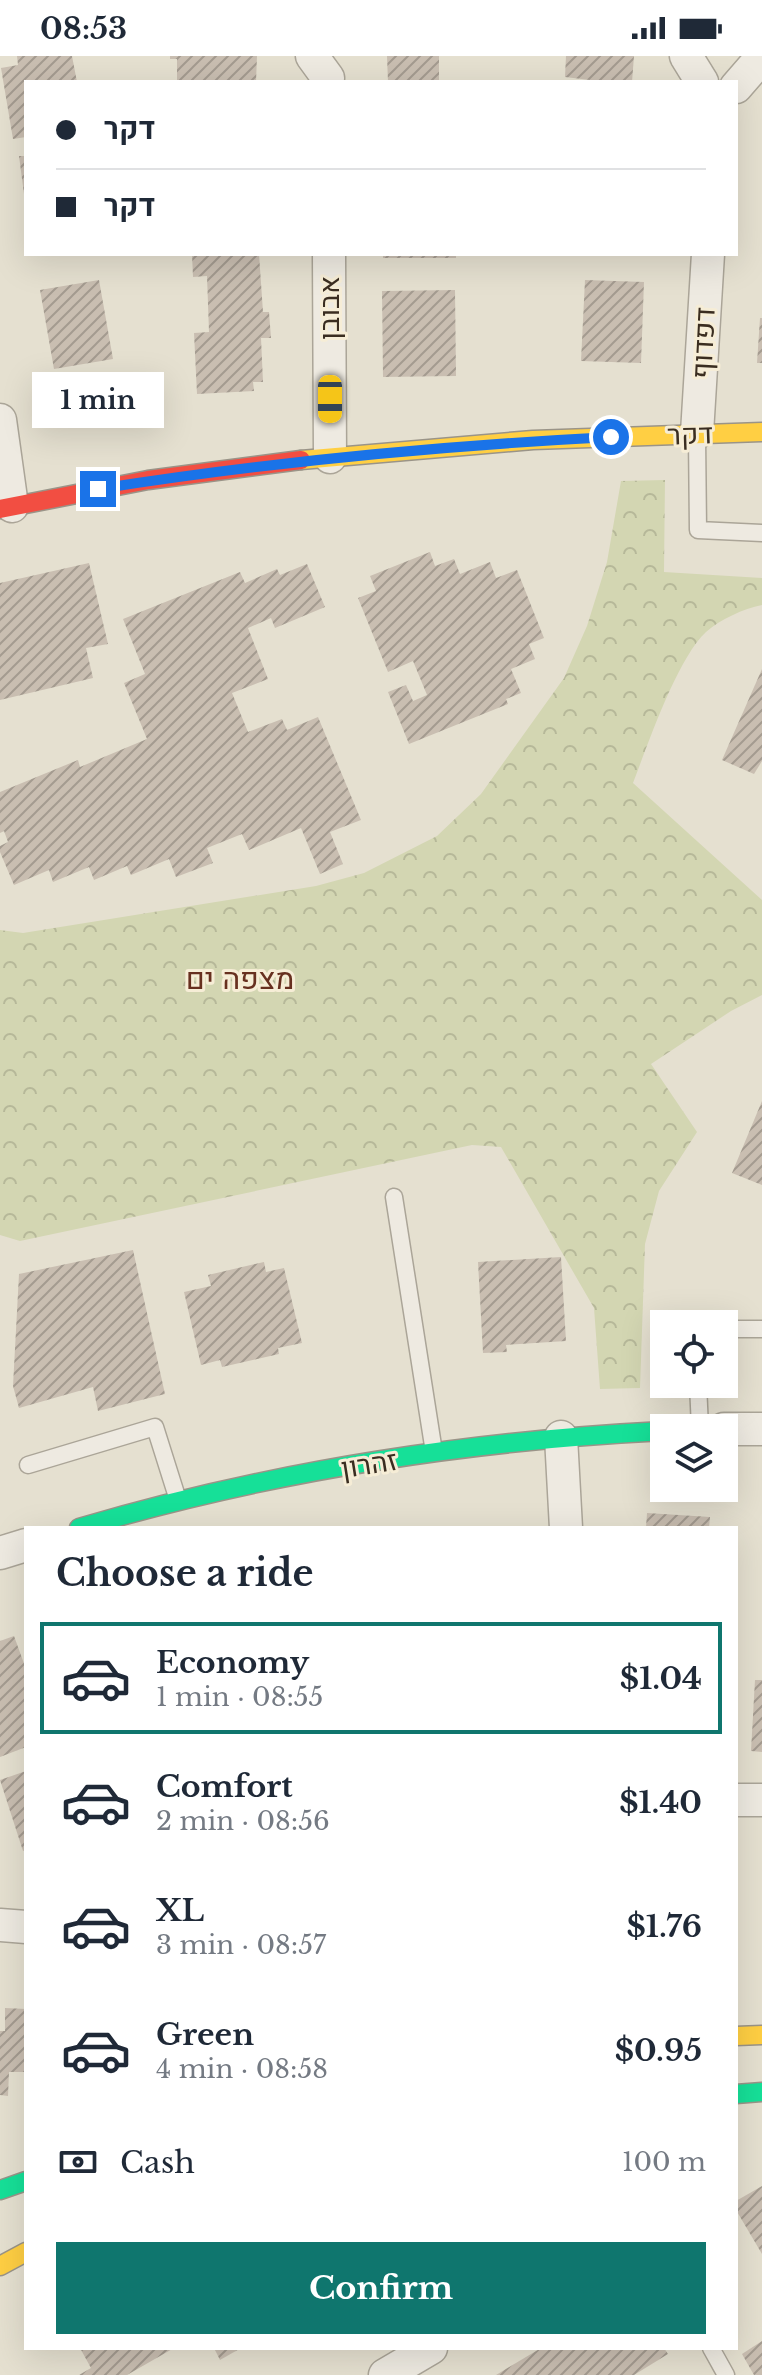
<!DOCTYPE html>
<meta charset="utf-8">
<style>
:root{--surface:#fff;--page:#f2f2f3;--text:#1f2937;--muted:#747a83;--line:#e0e1e3;--accent:#0f766e}
body{margin:0;font-family:"Libre Baskerville",Heebo,serif;background:var(--page);color:var(--text);height:100vh;display:flex;flex-direction:column;font-size:30px;white-space:nowrap}
*{box-sizing:border-box;margin:0}
p{font-size:26px;color:var(--muted)}
.icon{flex:none;width:44px;height:44px;fill:none;stroke:currentColor;stroke-width:2;stroke-linecap:round;stroke-linejoin:round}
.map{position:relative;flex:1;overflow:hidden}
.sheet{position:absolute;left:24px;top:1470px;width:714px;height:824px;display:flex;flex-direction:column;background:var(--surface);border-radius:0px;box-shadow:0 8px 32px #0002}
.sheet>*{flex:none}
.banner{position:absolute;left:24px;top:24px;width:714px;height:176px;border-radius:0px;box-shadow:0 8px 32px #0002;display:grid;align-content:center;height:176px;padding:0 32px;background:var(--surface)}
.buttons{position:absolute;left:650px;top:1254px;display:grid;gap:16px}
.buttons a{display:grid;place-items:center;width:88px;height:88px;border-radius:0px;background:var(--surface);box-shadow:0 8px 32px #0002;font-size:40px}
.end{position:absolute;width:36px;height:36px;margin:-18px;border:10px solid #1a73e8;background:#fff;box-shadow:0 0 0 4px #fff}
.from{border-radius:50%}
.bubble{position:absolute;height:56px;border-radius:0px;background:var(--surface);box-shadow:0 8px 32px #0002;font-size:26px;font-weight:700;line-height:56px;text-align:center}
.car{position:absolute;width:24px;height:48px;margin:-24px -12px;border-radius:10px;box-shadow:0 0 6px 2px #0007;background:linear-gradient(#f5c518 24%,#345 0 40%,#f5c518 0 76%,#345 0 86%,#f5c518 0)}
.banner b{display:flex;align-items:center;gap:28px;height:76px;font-size:30px}
.banner b+b{border-top:2px solid var(--line)}
.banner i{width:20px;height:20px;background:var(--text)}
ul{padding:0;list-style:none}
li{display:flex;align-items:center;gap:24px;height:112px;margin:0 16px 12px;padding:0 16px;border:4px solid transparent;border-radius:0px}
li div{flex:1}
li b{display:block;font-size:30px}
li em{font-style:normal;font-weight:700}
li.on{border-color:var(--accent)}
li>.icon{width:72px;height:72px;stroke-width:1.5}
h2{padding:0 32px;font-size:36px;line-height:96px}
.pay{display:flex;align-items:center;gap:20px;height:88px;padding:0 32px;font-size:30px}
.pay p{margin-inline-start:auto}
.action{display:flex;gap:16px;margin-top:auto;padding:16px 32px}
.action a{flex:1;height:92px;border-radius:0px;background:var(--accent);color:#fff;font-size:32px;font-weight:700;line-height:92px;text-align:center}
.status{display:flex;justify-content:space-between;align-items:center;height:56px;padding:0 40px;background:var(--surface);direction:ltr}
.status svg{height:22px;fill:currentColor}
.map>svg:first-child{display:block}
.park{fill:url(#park-crowns)}
.building{fill:url(#building-hatch)}
.lines{fill:none;stroke-linecap:round;stroke-linejoin:round}
.lane-casing{stroke:#aba598;stroke-width:19}
.street-casing{stroke:#aba598;stroke-width:35}
.fast-casing{stroke:#9a9488;stroke-width:21}
.slow-casing{stroke:#9a9488;stroke-width:21}
.jam-casing{stroke:#9a9488;stroke-width:21}
.lane{stroke:#eeeae1;stroke-width:16}
.street{stroke:#eeeae1;stroke-width:32}
.fast{stroke:#16e098;stroke-width:18}
.slow{stroke:#ffcf43;stroke-width:18}
.jam{stroke:#f24e42;stroke-width:18}
.route{stroke:#1a73e8;stroke-width:10}
.labels{text-anchor:middle;stroke-width:6;stroke-linejoin:round;paint-order:stroke}
.street-label{font-size:28px;fill:#3a2d20;stroke:#f6edd6}
.neighbourhood-label{font-size:30px;fill:#67301f;stroke:#f6edd6}
</style>
<div class="status"><b>08:53</b><svg viewBox="0 0 49 12"><path d="M0 12V9h3v3zM5 12V6h3v6zM10 12V3h3v9zM15 12V0h3v12zM26 1h20v11H26zM47 4h2v5h-2z"/></svg></div>
<div class="map">
<svg width="762" height="2319" viewBox="0 0 762 2319">
<defs>
<pattern id="park-crowns" width="20" height="18" patternUnits="userSpaceOnUse" patternTransform="scale(2)"><rect width="20" height="18" fill="#d3d6b2"/><path d="M2 6a3 3 0 1 1 6 0M12 15a3 3 0 1 1 6 0" fill="none" stroke="#b6b899"/></pattern>
<pattern id="building-hatch" width="6" height="6" patternUnits="userSpaceOnUse" patternTransform="scale(2)"><rect width="6" height="6" fill="#c9beb1"/><path d="M-1 1l2-2M0 6l6-6M5 7l2-2" fill="none" stroke="#a49b90"/></pattern>
</defs>
<rect width="100%" height="100%" fill="#e5e0d0"/>
<path class="park" d="M665,424L664,516L762,522V549C743,553 721,563 706,576C677,603 648,688 633,727L762,844V939L731,955L651,1008L697,1076L659,1135L645,1188L640,1332L600,1333L594,1252L501,1091L472,1089L20,1185L0,1179V874L23,877L316,830L364,817L437,780L481,738L564,622L587,570L607,506L621,425Z"/>
<g class="building">
<polygon points="17,0 72,0 77,26 26,26 26,81 13,83 1,12 18,9"/>
<polygon points="170,0 257,0 256,26 177,26 177,3 170,3"/>
<polygon points="387,0 439,0 439,26 388,26"/>
<polygon points="566,0 634,0 632,26 606,26 565,21"/>
<polygon points="19,100 26,100 26,138 24,138"/>
<polygon points="192,198 259,198 263,256 269,256 271,282 261,282 263,326 253,326 254,335 197,338 194,277 209,276 207,220 193,221"/>
<rect x="383" y="198" width="73" height="4"/>
<polygon points="99,224 113,303 54,313 40,234"/>
<polygon points="585,224 644,226 641,307 581,305"/>
<polygon points="455,234 456,320 383,321 382,235"/>
<polygon points="760,262 762,262 762,307 757,307"/>
<polygon points="115,316 122,359 66,369 58,325"/>
<polygon points="430,496 435,510 454,503 460,518 490,506 496,522 517,514 544,582 529,588 535,603 511,613 521,637 506,643 508,648 409,688 388,636 406,629 413,645 427,639 413,605 388,616 358,542 376,535 370,520"/>
<polygon points="89,507 108,588 86,592 93,622 0,644 0,527"/>
<polygon points="307,508 325,551 275,572 271,562 248,572 268,623 232,637 248,676 282,663 287,674 318,661 361,764 330,776 343,808 320,818 301,772 249,794 242,778 207,792 213,807 176,821 169,803 131,819 127,810 94,824 89,811 53,826 49,814 14,829 0,796 0,790 8,786 4,775 0,777 0,736 78,704 80,711 147,683 124,627 145,618 123,563 240,516 245,527 277,513 280,519"/>
<polygon points="762,613 762,705 754,718 722,704"/>
<polygon points="762,1045 762,1129 732,1117"/>
<polygon points="133,1194 165,1338 98,1355 93,1331 19,1352 13,1330 19,1218"/>
<polygon points="561,1201 566,1285 506,1289 507,1296 483,1297 478,1206"/>
<polygon points="264,1206 266,1216 284,1212 302,1287 278,1292 279,1298 222,1311 220,1304 201,1309 184,1236 211,1230 208,1219"/>
<polygon points="647,1457 710,1461 709,1472 646,1472"/>
<polygon points="14,1580 26,1613 26,1691 0,1701 0,1585"/>
<polygon points="755,1624 762,1624 762,1696 751,1695"/>
<polygon points="26,1715 26,1794 23,1795 0,1724"/>
<polygon points="5,1952 26,1953 26,2016 9,2016 8,2040 0,2039 0,1975 5,1975"/>
<polygon points="762,2130 762,2198 736,2154 736,2145"/>
<polygon points="762,2285 762,2319 754,2319 742,2298"/>
<polygon points="80,2292 174,2292 127,2319 79,2319 91,2312"/>
<polygon points="214,2292 241,2292 220,2304"/>
<polygon points="541,2292 664,2292 668,2298 634,2319 496,2319"/>
</g>
<g class="lines">
<g class="lane-casing">
<g id="lane">
<polyline points="697,380 698,474 762,477"/>
<polyline points="394,1141 434,1396"/>
<polyline points="724,1273 762,1273"/>
<polyline points="698,1328 700,1372"/>
<polyline points="28,1409 155,1371 178,1444"/>
<polyline points="711,2292 726,2319"/>
</g>
</g>
<g class="street-casing">
<g id="street">
<polyline points="312,0 328,22"/>
<polyline points="686,0 702,26"/>
<polyline points="736,31 762,1"/>
<polyline points="329,198 330,401"/>
<polyline points="0,364 12,450"/>
<polyline points="697,377 708,198"/>
<polyline points="724,1373 762,1373"/>
<polyline points="561,1381 566,1472"/>
<polyline points="0,1497 26,1489"/>
<polyline points="736,1744 762,1744"/>
<polyline points="0,1869 26,1871"/>
<polyline points="385,2319 431,2292"/>
</g>
</g>
<g class="fast-casing">
<g id="fast">
<path d="M79,1472C268,1416 467,1385 664,1375"/>
<polyline points="736,2038 762,2036"/>
<polyline points="0,2134 26,2125"/>
</g>
</g>
<g class="slow-casing">
<g id="slow">
<polyline points="301,404 533,384 762,376"/>
<polyline points="736,1980 762,1979"/>
<polyline points="0,2210 26,2196"/>
</g>
</g>
<g class="jam-casing">
<polyline id="jam" points="0,453 148,424 301,404"/>
</g>
<use href="#lane" class="lane"/>
<use href="#street" class="street"/>
<use href="#fast" class="fast"/>
<use href="#slow" class="slow"/>
<use href="#jam" class="jam"/>
</g>
<g class="lines">
<path class="route" d="M98,433C268,406 438,390 611,381"/>
</g>
<g class="labels">
<g class="street-label">
<text transform="translate(329 252) rotate(-90)" y="10">אבובן</text>
<text transform="translate(703 287) rotate(-87)" y="10">דפדוף</text>
<text transform="translate(690 378) rotate(-2)" y="10">דקר</text>
<text transform="translate(369 1408) rotate(-9)" y="10">זהרון</text>
</g>
<g class="neighbourhood-label">
<text x="240" y="933">מצפה ים</text>
</g>
</g>
</svg>
<div class="buttons">
<a><svg class="icon" aria-label="locate" viewBox="0 0 24 24"><circle cx="12" cy="12" r="6"/><path d="M12 2v4M12 18v4M2 12h4M18 12h4"/></svg></a>
<a><svg class="icon" aria-label="layers" viewBox="0 0 24 24"><path d="M12 4l9 5-9 5-9-5zM3 14l9 5 9-5"/></svg></a>
</div>
<i class="end from" style="left:611px;top:381px"></i>
<i class="end" style="left:98px;top:433px"></i>
<div class="bubble" style="left:32px;top:316px;width:132px">1 min</div>
<i class="car" style="left:330px;top:343px;rotate:180deg"></i>
<div class="banner">
<b><i class="from"></i>דקר</b>
<b><i></i>דקר</b>
</div>
<section class="sheet">
<h2>Choose a ride</h2>
<ul>
<li class="on"><svg class="icon" aria-label="car" viewBox="0 0 24 24"><path d="M5 17H2v-5l4-1 3-4h7l3 4 3 1v5h-3M9 17h6M6 11h13"/><circle cx="7" cy="17" r="2"/><circle cx="17" cy="17" r="2"/></svg><div><b>Economy</b><p>1 min · 08:55</p></div><em>$1.04</em></li>
<li><svg class="icon" aria-label="car" viewBox="0 0 24 24"><path d="M5 17H2v-5l4-1 3-4h7l3 4 3 1v5h-3M9 17h6M6 11h13"/><circle cx="7" cy="17" r="2"/><circle cx="17" cy="17" r="2"/></svg><div><b>Comfort</b><p>2 min · 08:56</p></div><em>$1.40</em></li>
<li><svg class="icon" aria-label="car" viewBox="0 0 24 24"><path d="M5 17H2v-5l4-1 3-4h7l3 4 3 1v5h-3M9 17h6M6 11h13"/><circle cx="7" cy="17" r="2"/><circle cx="17" cy="17" r="2"/></svg><div><b>XL</b><p>3 min · 08:57</p></div><em>$1.76</em></li>
<li><svg class="icon" aria-label="car" viewBox="0 0 24 24"><path d="M5 17H2v-5l4-1 3-4h7l3 4 3 1v5h-3M9 17h6M6 11h13"/><circle cx="7" cy="17" r="2"/><circle cx="17" cy="17" r="2"/></svg><div><b>Green</b><p>4 min · 08:58</p></div><em>$0.95</em></li>
</ul>
<div class="pay"><svg class="icon" aria-label="cash" viewBox="0 0 24 24"><path d="M3 7h18v10H3z"/><circle cx="12" cy="12" r="2"/></svg>Cash<p>100 m</p></div>
<div class="action"><a>Confirm</a></div>
</section>
</div>
